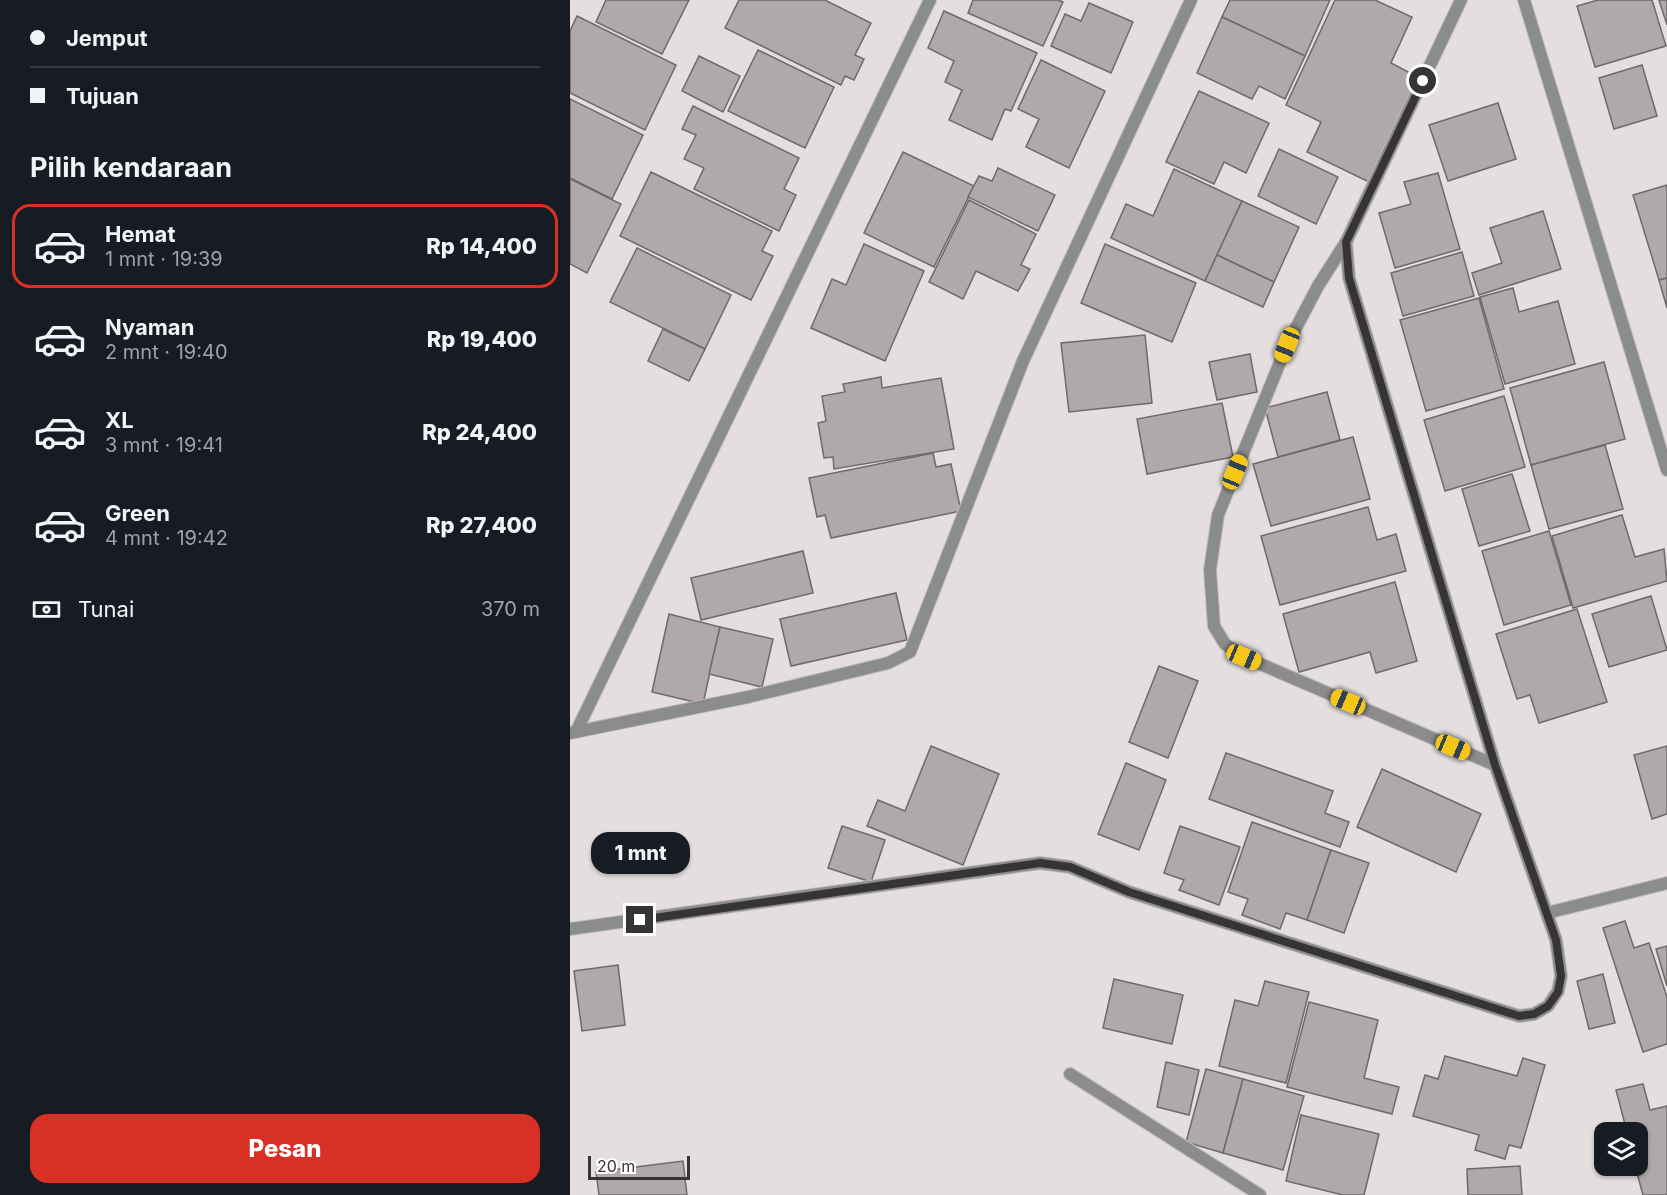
<!DOCTYPE html>
<html lang="id">
<meta charset="utf-8">
<style>
:root{--surface:#171b24;--page:#242831;--text:#f1f3f6;--muted:#9ea1a6;--line:#363941;--accent:#d93025}
body{margin:0;font-family:Inter,sans-serif;background:var(--page);color:var(--text);height:100vh;display:flex;flex-direction:column;font-size:22px;white-space:nowrap}
*{box-sizing:border-box;margin:0}
p{font-size:20px;color:var(--muted)}
.icon{flex:none;width:33px;height:33px;fill:none;stroke:currentColor;stroke-width:2;stroke-linecap:round;stroke-linejoin:round}
.map{position:relative;flex:1;overflow:hidden}
.panel{display:flex;flex-direction:column;background:var(--surface);width:570px}
.panel>*{flex:none}
.top-card{display:grid;align-content:center;height:132px;padding:0 30px;background:var(--surface)}
.fabs{position:absolute;left:1024px;top:1122px;display:grid;gap:12px}
.fabs a{display:grid;place-items:center;width:54px;height:54px;border-radius:12px;background:var(--surface);box-shadow:0 2px 4px #0004;font-size:30px}
.scale{position:absolute;left:18px;bottom:15px;width:102px;box-sizing:border-box;padding-left:6px;border:3px solid #373534;border-top:0;font-size:16px;line-height:21px;white-space:nowrap;color:#373534;-webkit-text-stroke:4px #fff;paint-order:stroke}
.end{position:absolute;width:27px;height:27px;margin:-14px;border:8px solid #373534;background:#fff;box-shadow:0 0 0 3px #fff}
.from{border-radius:50%}
.bubble{position:absolute;height:42px;border-radius:18px;background:var(--surface);box-shadow:0 2px 4px #0004;font-size:20px;font-weight:800;line-height:42px;text-align:center}
.car{position:absolute;width:18px;height:36px;margin:-18px -9px;border-radius:8px;box-shadow:0 0 4px 2px #0007;background:linear-gradient(#f5c518 24%,#345 0 40%,#f5c518 0 76%,#345 0 86%,#f5c518 0)}
.top-card b{display:flex;align-items:center;gap:21px;height:57px;font-size:22px}
.top-card b+b{border-top:2px solid var(--line)}
.top-card i{width:15px;height:15px;background:var(--text)}
ul{padding:0;list-style:none}
li{display:flex;align-items:center;gap:18px;height:84px;margin:0 12px 9px;padding:0 18px;border:3px solid transparent;border-radius:18px}
li div{flex:1}
li b{display:block;font-size:22px}
li em{font-style:normal;font-weight:800}
li.selected{border-color:var(--accent)}
li>.icon{width:54px;height:54px;stroke-width:1.5}
h2{padding:0 30px;font-size:27px;line-height:72px}
.pay{display:flex;align-items:center;gap:15px;height:66px;padding:0 30px;font-size:22px}
.pay p{margin-inline-start:auto}
.cta{display:flex;gap:12px;margin-top:auto;padding:12px 30px}
.cta a{flex:1;height:69px;border-radius:18px;background:var(--accent);color:#fff;font-size:24px;font-weight:800;line-height:69px;text-align:center}
main{display:flex;flex:1;min-height:0}
.map>svg:first-child{display:block}
.building{fill:#afaaa9;stroke:#6e6a69;stroke-width:1.5}
.lines{fill:none;stroke-linecap:round;stroke-linejoin:round}
.street-casing{stroke:#c1bdbc;stroke-width:14}
.street{stroke:#8b8d8d;stroke-width:12}
.route{stroke:#373534;stroke-width:8}
</style>
<main>
<section class="panel">
<div class="top-card">
<b><i class="from"></i>Jemput</b>
<b><i></i>Tujuan</b>
</div>
<h2>Pilih kendaraan</h2>
<ul>
<li class="selected"><svg class="icon" aria-label="car" viewBox="0 0 24 24"><path d="M5 17H2v-5l4-1 3-4h7l3 4 3 1v5h-3M9 17h6M6 11h13"/><circle cx="7" cy="17" r="2"/><circle cx="17" cy="17" r="2"/></svg><div><b>Hemat</b><p>1 mnt · 19:39</p></div><em>Rp 14,400</em></li>
<li><svg class="icon" aria-label="car" viewBox="0 0 24 24"><path d="M5 17H2v-5l4-1 3-4h7l3 4 3 1v5h-3M9 17h6M6 11h13"/><circle cx="7" cy="17" r="2"/><circle cx="17" cy="17" r="2"/></svg><div><b>Nyaman</b><p>2 mnt · 19:40</p></div><em>Rp 19,400</em></li>
<li><svg class="icon" aria-label="car" viewBox="0 0 24 24"><path d="M5 17H2v-5l4-1 3-4h7l3 4 3 1v5h-3M9 17h6M6 11h13"/><circle cx="7" cy="17" r="2"/><circle cx="17" cy="17" r="2"/></svg><div><b>XL</b><p>3 mnt · 19:41</p></div><em>Rp 24,400</em></li>
<li><svg class="icon" aria-label="car" viewBox="0 0 24 24"><path d="M5 17H2v-5l4-1 3-4h7l3 4 3 1v5h-3M9 17h6M6 11h13"/><circle cx="7" cy="17" r="2"/><circle cx="17" cy="17" r="2"/></svg><div><b>Green</b><p>4 mnt · 19:42</p></div><em>Rp 27,400</em></li>
</ul>
<div class="pay"><svg class="icon" aria-label="cash" viewBox="0 0 24 24"><path d="M3 7h18v10H3z"/><circle cx="12" cy="12" r="2"/></svg>Tunai<p>370 m</p></div>
<div class="cta"><a>Pesan</a></div>
</section>
<div class="map">
<svg width="1097" height="1195" viewBox="0 0 1097 1195">
<rect width="100%" height="100%" fill="#e4dfde"/>
<g class="building">
<polygon points="36,0 119,0 92,54 26,22"/>
<polygon points="169,0 255,0 301,23 285,55 294,59 284,80 275,76 271,85 155,28"/>
<polygon points="403,0 488,0 493,2 473,46 398,13"/>
<polygon points="660,0 760,0 735,56 652,17"/>
<polygon points="765,0 805,0 842,17 821,63 848,77 799,182 737,152 751,122 716,105"/>
<polygon points="1028,0 1082,0 1096,46 1025,67 1007,6"/>
<polygon points="1089,0 1097,0 1097,25"/>
<polygon points="519,3 563,22 541,73 481,46 495,14 511,21"/>
<polygon points="374,11 467,53 441,111 435,109 422,140 379,120 392,90 375,82 384,61 358,48"/>
<polygon points="7,16 106,65 75,130 0,93 0,31"/>
<polygon points="652,17 735,56 715,99 689,86 682,99 627,73"/>
<polygon points="188,50 264,87 235,148 158,111"/>
<polygon points="129,56 170,76 153,112 112,91"/>
<polygon points="471,60 535,91 499,168 456,147 469,119 448,109"/>
<polygon points="1072,65 1087,116 1044,129 1029,78"/>
<polygon points="629,91 699,123 676,173 654,162 644,184 596,162"/>
<polygon points="0,99 73,135 42,199 0,178"/>
<polygon points="928,103 946,159 878,181 859,125"/>
<polygon points="123,106 229,158 214,189 226,195 209,231 124,189 134,168 114,159 126,135 112,129"/>
<polygon points="709,149 768,177 746,224 688,196"/>
<polygon points="333,152 404,186 364,267 294,233"/>
<polygon points="428,168 485,195 468,231 398,197 409,176 422,181"/>
<polygon points="604,169 672,201 635,281 541,238 556,204 583,216"/>
<polygon points="81,172 202,231 192,251 203,256 181,300 50,236"/>
<polygon points="868,173 890,249 825,268 809,213 841,204 834,182"/>
<polygon points="0,179 51,204 17,273 0,264"/>
<polygon points="1097,185 1097,278 1089,280 1063,195"/>
<polygon points="399,200 466,234 451,265 460,269 448,291 406,271 393,299 359,282"/>
<polygon points="672,201 729,227 704,282 647,255"/>
<polygon points="973,211 991,269 909,295 902,273 932,263 920,228"/>
<polygon points="294,244 354,271 315,361 241,328 262,279 276,285"/>
<polygon points="535,244 626,283 602,342 511,303"/>
<polygon points="67,248 161,295 135,349 40,302"/>
<polygon points="892,252 904,296 833,316 821,273"/>
<polygon points="647,255 704,282 693,307 635,281"/>
<polygon points="1097,278 1097,308 1089,280"/>
<polygon points="943,288 949,312 988,301 1005,364 935,384 910,297"/>
<polygon points="909,298 934,389 856,411 830,320"/>
<polygon points="93,329 135,349 119,381 78,361"/>
<polygon points="575,335 582,403 499,412 491,343"/>
<polygon points="680,354 687,392 647,400 639,362"/>
<polygon points="1034,362 1055,439 961,465 940,388"/>
<polygon points="311,377 312,388 371,378 384,449 264,469 263,457 254,458 248,423 256,421 252,396 275,392 273,384"/>
<polygon points="757,392 770,440 708,457 695,408"/>
<polygon points="934,396 955,467 875,491 854,420"/>
<polygon points="652,403 663,457 577,474 567,419"/>
<polygon points="783,437 800,499 701,526 683,464"/>
<polygon points="1035,445 1053,509 979,529 961,465"/>
<polygon points="363,453 366,467 381,464 391,511 261,538 255,515 247,517 239,478"/>
<polygon points="942,474 960,531 909,546 892,489"/>
<polygon points="798,507 807,540 826,534 836,571 710,605 691,536"/>
<polygon points="1052,515 1065,557 1094,549 1097,581 1003,608 982,536"/>
<polygon points="979,531 1001,605 934,625 912,551"/>
<polygon points="233,551 243,593 131,620 121,578"/>
<polygon points="825,582 847,661 806,673 800,652 729,672 713,614"/>
<polygon points="326,593 337,640 221,666 210,619"/>
<polygon points="1081,596 1097,650 1039,667 1022,614"/>
<polygon points="1007,609 1037,702 969,723 960,695 947,699 926,634"/>
<polygon points="99,614 150,627 133,704 82,692"/>
<polygon points="150,627 203,639 192,687 139,674"/>
<polygon points="589,666 628,681 598,758 559,742"/>
<polygon points="361,746 429,774 393,865 297,826 308,800 335,811"/>
<polygon points="1097,746 1097,814 1082,819 1064,755"/>
<polygon points="656,753 763,791 755,813 779,822 770,847 639,799"/>
<polygon points="556,763 596,780 569,850 528,834"/>
<polygon points="812,769 911,814 886,872 787,827"/>
<polygon points="682,822 761,850 737,920 716,913 710,929 672,915 678,899 658,892"/>
<polygon points="272,826 315,840 301,882 258,868"/>
<polygon points="610,826 670,847 649,905 609,890 614,880 594,873"/>
<polygon points="761,850 799,863 774,933 737,920"/>
<polygon points="1055,921 1064,948 1079,943 1097,997 1097,1044 1073,1052 1033,928"/>
<polygon points="1097,946 1097,986 1086,949"/>
<polygon points="48,965 55,1025 12,1031 4,971"/>
<polygon points="1033,974 1045,1023 1019,1029 1007,981"/>
<polygon points="544,979 613,995 602,1044 533,1028"/>
<polygon points="695,981 739,992 716,1083 649,1066 665,1000 688,1006"/>
<polygon points="739,1002 808,1020 794,1078 829,1087 822,1114 717,1087"/>
<polygon points="875,1056 947,1076 953,1058 975,1065 951,1148 939,1145 935,1159 905,1150 909,1135 843,1116 855,1075 868,1079"/>
<polygon points="596,1062 629,1070 619,1115 587,1107"/>
<polygon points="636,1069 673,1079 653,1153 616,1142"/>
<polygon points="673,1079 734,1096 713,1170 653,1153"/>
<polygon points="1073,1084 1080,1110 1097,1106 1097,1195 1073,1195 1065,1166 1068,1166 1068,1132 1057,1132 1046,1090"/>
<polygon points="731,1115 809,1134 794,1195 773,1195 716,1181"/>
<polygon points="113,1161 117,1195 29,1195 26,1172"/>
<polygon points="950,1166 952,1195 898,1195 897,1169"/>
</g>
<g class="lines">
<g class="street-casing">
<g id="street">
<polyline points="891,0 776,242 748,286 717,345 648,515 640,570 644,626 655,644 674,657 925,765"/>
<polyline points="954,0 1097,470"/>
<polyline points="6,732 360,0"/>
<polyline points="0,733 178,697 318,663 340,652 453,361 621,0"/>
<polyline points="977,913 1097,883"/>
<polyline points="0,929 470,863 500,867 559,892 949,1016 964,1014 978,1006 988,991 991,976 986,940 925,765 779,278 776,242"/>
<polyline points="500,1074 690,1195"/>
</g>
</g>
<use href="#street" class="street"/>
</g>
<g class="lines">
<polyline class="route" points="70,920 470,863 500,867 559,892 949,1016 964,1014 978,1006 988,992 991,976 986,940 925,765 779,278 776,242 853,81"/>
</g>
</svg>
<div class="fabs">
<a><svg class="icon" aria-label="layers" viewBox="0 0 24 24"><path d="M12 4l9 5-9 5-9-5zM3 14l9 5 9-5"/></svg></a>
</div>
<div class="scale">20 m</div>
<i class="end from" style="left:853px;top:81px"></i>
<i class="end" style="left:70px;top:920px"></i>
<div class="bubble" style="left:21px;top:832px;width:99px">1 mnt</div>
<i class="car" style="left:717px;top:345px;rotate:202deg"></i>
<i class="car" style="left:665px;top:472px;rotate:22deg"></i>
<i class="car" style="left:674px;top:657px;rotate:113deg"></i>
<i class="car" style="left:778px;top:702px;rotate:293deg"></i>
<i class="car" style="left:883px;top:747px;rotate:113deg"></i>
</div>
</main>
